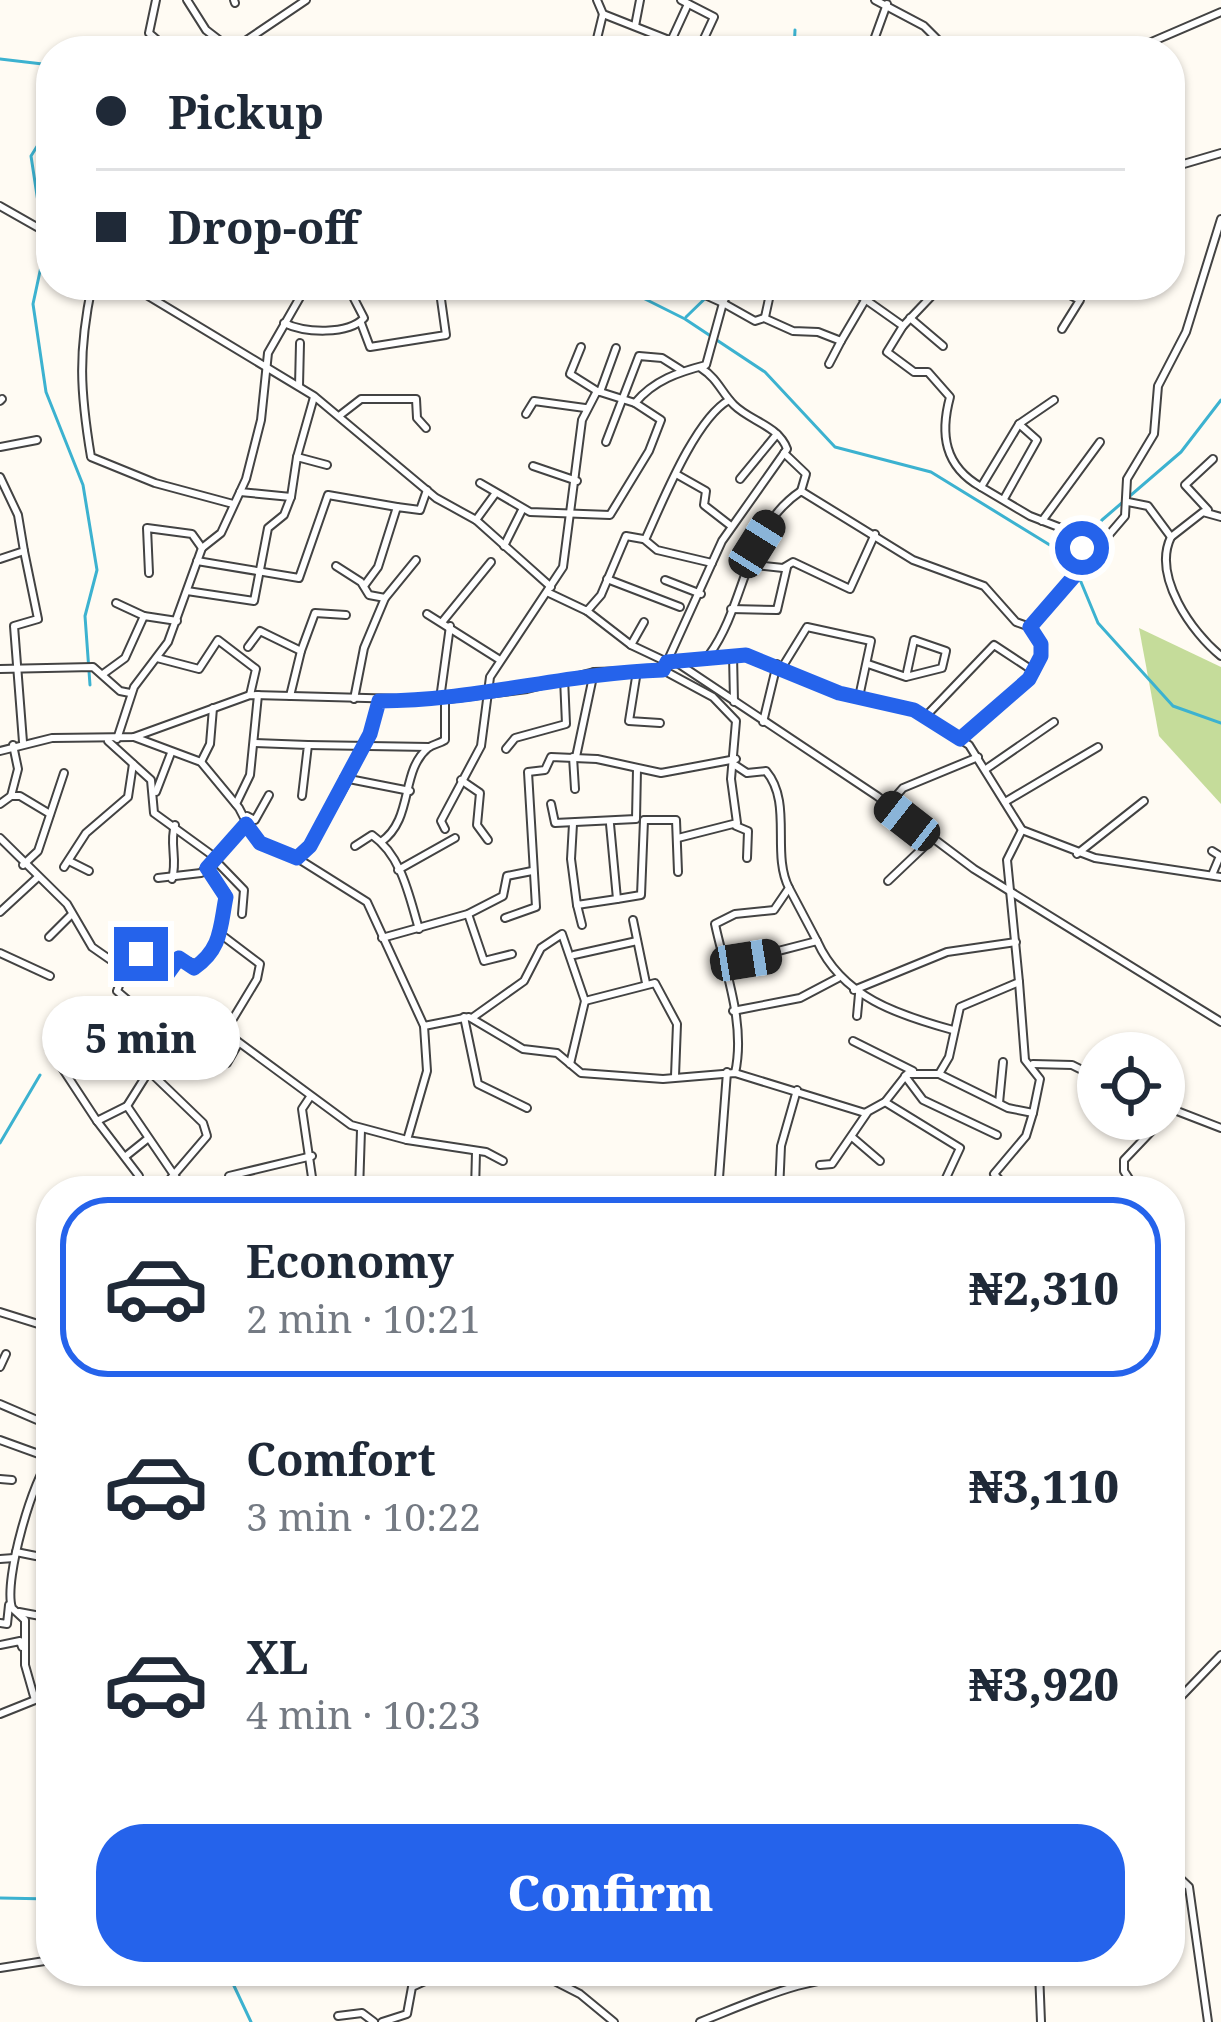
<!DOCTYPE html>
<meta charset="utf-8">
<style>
:root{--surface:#fff;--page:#f6f6f7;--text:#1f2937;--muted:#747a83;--line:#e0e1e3;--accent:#2563eb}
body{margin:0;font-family:"Noto Serif",serif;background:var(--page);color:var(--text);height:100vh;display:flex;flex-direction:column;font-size:45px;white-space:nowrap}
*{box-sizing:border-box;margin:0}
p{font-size:39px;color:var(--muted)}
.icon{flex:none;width:66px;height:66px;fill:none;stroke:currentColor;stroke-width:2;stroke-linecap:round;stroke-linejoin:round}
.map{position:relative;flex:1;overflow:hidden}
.side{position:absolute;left:36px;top:1176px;width:1149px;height:810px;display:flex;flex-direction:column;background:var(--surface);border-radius:48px;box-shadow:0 3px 9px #0004}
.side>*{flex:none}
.top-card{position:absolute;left:36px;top:36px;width:1149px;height:264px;border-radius:48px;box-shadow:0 3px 9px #0004;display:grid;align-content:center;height:264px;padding:0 60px;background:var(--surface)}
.tools{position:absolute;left:1077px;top:1032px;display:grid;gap:24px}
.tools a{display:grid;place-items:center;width:108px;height:108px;border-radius:50%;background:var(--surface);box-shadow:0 3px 9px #0004;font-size:60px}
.end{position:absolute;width:54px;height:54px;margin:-27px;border:15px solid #2563eb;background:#fff;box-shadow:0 0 0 6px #fff}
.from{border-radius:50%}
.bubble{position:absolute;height:84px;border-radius:42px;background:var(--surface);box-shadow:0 3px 9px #0004;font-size:39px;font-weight:800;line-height:84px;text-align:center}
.car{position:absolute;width:36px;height:72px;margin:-36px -18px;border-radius:15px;box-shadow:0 0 9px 3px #0007;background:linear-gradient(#222 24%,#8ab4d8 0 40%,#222 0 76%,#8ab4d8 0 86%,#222 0)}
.top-card b{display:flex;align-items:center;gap:42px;height:114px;font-size:45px}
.top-card b+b{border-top:3px solid var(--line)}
.top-card i{width:30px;height:30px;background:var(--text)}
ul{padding:21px 0 0;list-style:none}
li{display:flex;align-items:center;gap:36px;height:180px;margin:0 24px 18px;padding:0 36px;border:6px solid transparent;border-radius:48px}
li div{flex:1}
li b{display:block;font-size:45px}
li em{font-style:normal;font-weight:800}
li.current{border-color:var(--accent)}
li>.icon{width:108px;height:108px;stroke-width:1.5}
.action{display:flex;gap:24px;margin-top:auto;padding:24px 60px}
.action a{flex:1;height:138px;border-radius:48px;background:var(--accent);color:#fff;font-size:48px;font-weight:800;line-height:138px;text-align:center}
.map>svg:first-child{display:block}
.forest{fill:#c5dc9a}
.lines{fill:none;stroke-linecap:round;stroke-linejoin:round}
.stream{stroke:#3cb2d0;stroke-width:3}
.minor-casing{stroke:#434343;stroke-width:10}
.minor{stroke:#fff;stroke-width:6}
.route{stroke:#2563eb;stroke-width:15}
</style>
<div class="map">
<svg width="1221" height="2022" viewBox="0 0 1221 2022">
<rect width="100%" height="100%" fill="#fffbf3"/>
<polygon class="forest" points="1139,628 1221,667 1221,804 1159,736"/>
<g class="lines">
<g class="stream">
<polyline points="794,51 795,30"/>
<polyline points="0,59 51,65"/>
<polyline points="51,124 31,156 45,248 33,304 46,392 83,485 97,570 85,616 90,685"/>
<polyline points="617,285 685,319 765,372 835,447 931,472 1071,558 1098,623 1173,706 1221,723"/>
<polyline points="686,317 719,285"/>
<polyline points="1071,558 1102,520 1181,452 1221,400"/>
<polyline points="0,1143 40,1075"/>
<polyline points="0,1898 51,1899"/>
<polyline points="227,1971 251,2022"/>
</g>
<g class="minor-casing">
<g id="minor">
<polyline points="156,0 149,33 170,51"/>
<polyline points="187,0 206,30 232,50 306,0"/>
<polyline points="234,0 235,3"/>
<polyline points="597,0 603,14 679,44 731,51"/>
<polyline points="681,0 714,17 701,45"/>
<polyline points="875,0 924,26 949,51"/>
<polyline points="635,26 640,0"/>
<polyline points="671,41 688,4"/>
<polyline points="1149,43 1221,12"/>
<polyline points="594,51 603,14"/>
<polyline points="870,51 887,4"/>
<polyline points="1170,168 1221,153"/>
<polyline points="0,206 51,235"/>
<path d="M92,285C78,352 80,391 91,457L155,483L233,504"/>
<polyline points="130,285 314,396 436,498 476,520 551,587"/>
<polyline points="281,285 297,296"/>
<polyline points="683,285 723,303 731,285"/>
<polyline points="798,285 844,287"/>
<path d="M845,285L903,326L887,352L914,372H928L950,397C940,434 944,466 981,487"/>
<polyline points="970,285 973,286"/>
<polyline points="1050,285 1080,300 1062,329"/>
<polyline points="765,317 772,285"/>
<polyline points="910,318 943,346"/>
<path d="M284,323C305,333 348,335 364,318L347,285"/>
<polyline points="361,323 370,347 446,335 439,285"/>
<polyline points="903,326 942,285"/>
<polyline points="581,347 570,374 597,391"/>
<polyline points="829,364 841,341"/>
<polyline points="299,386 300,343"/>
<polyline points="600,392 616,348"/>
<polyline points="1054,400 1019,424 981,487 1030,516 1069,531 1088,557"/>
<polyline points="0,401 2,399"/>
<polyline points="526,414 534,401 585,408"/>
<polyline points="339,416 361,399 416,399 417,418 426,428"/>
<polyline points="606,442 639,356 662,358 681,370"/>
<polyline points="0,447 37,440"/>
<polyline points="784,453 806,474 801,491"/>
<polyline points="297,457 314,397"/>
<polyline points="533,466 577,481"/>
<polyline points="676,474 706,491 704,505 731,526"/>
<polyline points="0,477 18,515 24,551 0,559"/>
<polyline points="740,479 777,434"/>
<polyline points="480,483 530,512 610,515 649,451 661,420 635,403"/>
<polyline points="240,492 291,497 297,457 327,465"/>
<polyline points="1005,497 1037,440 1019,424"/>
<polyline points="1128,502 1148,506 1171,537 1203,512 1221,517"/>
<polyline points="1208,510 1185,485 1213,459"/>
<polyline points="476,520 495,494"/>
<polyline points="1042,521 1100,442"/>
<path d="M1171,537C1152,576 1192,633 1221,656"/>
<polyline points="504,546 522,510"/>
<polyline points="197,561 299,578 328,495 397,507"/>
<path d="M712,563L657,550L645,540C662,503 695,419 729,400"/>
<polyline points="745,564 783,568 793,562 850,589 875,534"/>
<polyline points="336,566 361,582 369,595 385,598"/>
<polyline points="149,573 147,528 192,534 202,548"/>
<polyline points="607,579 680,607"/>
<polyline points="665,580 701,594"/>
<polyline points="364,586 378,567 397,507 420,510 427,490"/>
<polyline points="187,591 254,601 268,528 284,515 291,497"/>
<polyline points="549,593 587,611 601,595 626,536 643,539"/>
<polyline points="116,603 144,616"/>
<polyline points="731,609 777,610 787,567"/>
<path d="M587,611L631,645L667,662L722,541L787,449C779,426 750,421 734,405C721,392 718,379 701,368"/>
<polyline points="427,614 500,660"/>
<polyline points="443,621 491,562"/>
<polyline points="631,645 644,622"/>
<polyline points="248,647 260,631 301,651 290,696"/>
<polyline points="301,651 315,613 346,615"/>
<polyline points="733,654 734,702"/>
<path d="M709,655C747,603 743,530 801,491L913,560L984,586L1016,622L1030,627"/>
<polyline points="157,658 199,669 218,640 256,669 250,695"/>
<polyline points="676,662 877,796 974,869 1221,1022"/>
<polyline points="868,664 906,677 914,640 946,651 942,668 906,677"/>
<polyline points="783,666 807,627 871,641 859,697"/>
<polyline points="0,669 93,667 120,691 130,693"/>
<polyline points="663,670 713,697 736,721 731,779 737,823 678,838"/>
<polyline points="637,671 629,721 660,723"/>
<polyline points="103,674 125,658 144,616 177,621"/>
<polyline points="354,699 364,648 385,598 416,560"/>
<polyline points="440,699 450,626"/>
<polyline points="926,716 994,645 1035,672"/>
<polyline points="763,722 777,664"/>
<polyline points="134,737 201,762 239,808 255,839 297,858 367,902 424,1026 469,1017 523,1049 557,1053 581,1073 663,1079 735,1073 865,1113 885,1102 907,1074 939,1074 949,1057 960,1007 1019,982 1007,860 1022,830"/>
<polyline points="117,739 134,687 168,642 202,548 221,533 246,479 261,420 268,353 307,285"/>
<polyline points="960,739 1029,679 1041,655 1041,644 1030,627 1125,516 1127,479 1154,434 1158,386 1186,332 1221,219"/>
<polyline points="108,741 151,780 154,813 216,858"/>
<polyline points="23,742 14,626 38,619 24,551"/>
<polyline points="255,743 308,745 302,796"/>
<polyline points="308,745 429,747"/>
<polyline points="506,749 515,738 566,724 564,678"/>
<polyline points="0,751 52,738 134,737 250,695 440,700 527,689 594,672 663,670 667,662 746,655 839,693 914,710 969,745 1022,830 1095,858 1221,877"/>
<polyline points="573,757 575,789"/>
<polyline points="576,757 594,672"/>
<polyline points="201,762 210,744 213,708"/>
<path d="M735,765L747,773L766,771C793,803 771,853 789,888L774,910L735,914L715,924C725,971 746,1024 735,1073"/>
<polyline points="986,769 1054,722"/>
<polyline points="344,778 410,791"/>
<polyline points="461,780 480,793 477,825 488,840"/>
<polyline points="156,792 171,753"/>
<polyline points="11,796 20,796 50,814"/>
<polyline points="1005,802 1098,747"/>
<polyline points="0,804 11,796 18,769 13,745"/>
<polyline points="236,804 250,775 258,695"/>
<polyline points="551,804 555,823 636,819 637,769"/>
<polyline points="888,805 903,788 978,757"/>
<polyline points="247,816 255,820 269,795"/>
<polyline points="646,820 676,820 678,872"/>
<polyline points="573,824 571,859 577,905 617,899 610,824"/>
<polyline points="736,826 748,831 747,858"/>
<path d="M445,829L441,821L481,746L490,677L563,567L582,420L597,391L635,403C654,380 679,372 706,365L723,303L755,321L764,318L793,331L818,332L841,341L874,285"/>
<polyline points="0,838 67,904 92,947 125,970 117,991 209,1069 227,1063 238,1044"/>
<path d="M381,842C414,819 400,771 428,748C433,744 439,744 445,740V700"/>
<path d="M355,846L372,835C402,856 409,896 419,929"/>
<polyline points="1077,854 1144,801"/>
<path d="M297,858C323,833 375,736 378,701"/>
<polyline points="215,860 244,890 242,914"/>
<polyline points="69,861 89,871"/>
<polyline points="23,865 38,851 64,773"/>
<polyline points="64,867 86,833 128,797 133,764"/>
<polyline points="207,868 226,893 219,933 260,964 257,979 225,1032 351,1125 407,1140"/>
<polyline points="398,870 455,838"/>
<polyline points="1212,875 1220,856 1212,851"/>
<polyline points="158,878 201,873 246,824"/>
<path d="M172,879C178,859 169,844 175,825"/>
<polyline points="888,881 929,842"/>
<polyline points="789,888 817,941"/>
<polyline points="617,899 641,895 644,820"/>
<polyline points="577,905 582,925"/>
<polyline points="0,912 38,877"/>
<polyline points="468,914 484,961 512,954"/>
<polyline points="505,918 536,907 528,772 545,770 551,757 597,759 661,773 736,759"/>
<polyline points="633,920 646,983"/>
<polyline points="49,937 71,915"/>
<polyline points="382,938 468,914 503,896 507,876 532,871"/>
<polyline points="0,953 50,976"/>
<polyline points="574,955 637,941"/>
<polyline points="139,956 166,976 179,958 199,966 221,934"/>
<path d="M728,964L817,941C842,997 898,1015 953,1030"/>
<polyline points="125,970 162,929"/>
<polyline points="854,990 947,952 1016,942"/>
<polyline points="733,1011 800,998 838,978"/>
<polyline points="857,1016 859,994"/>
<polyline points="464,1017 478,1084 527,1108"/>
<polyline points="472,1018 524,981 541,948 562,934 585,1001 655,983 677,1024 675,1076"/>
<polyline points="424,1026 427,1071 407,1140 486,1152 503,1161"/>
<polyline points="853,1041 913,1071"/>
<polyline points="49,1048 97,1121"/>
<polyline points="570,1064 585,1001"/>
<polyline points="1033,1064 1072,1065 1098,1078"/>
<polyline points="939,1074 1008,1108 1033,1113 1040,1079 1025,1060 1019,982"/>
<polyline points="905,1076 923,1100 997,1135"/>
<polyline points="310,1097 302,1109 314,1191"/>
<polyline points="885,1102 960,1148 940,1191"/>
<polyline points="999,1103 1003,1062"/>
<polyline points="127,1106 185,1191"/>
<polyline points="1164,1106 1221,1128"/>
<polyline points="852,1137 880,1161"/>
<polyline points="126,1156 146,1140"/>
<polyline points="820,1165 832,1164 867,1113"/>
<polyline points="139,1176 97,1121 127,1106 149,1071"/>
<polyline points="229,1176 312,1156"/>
<polyline points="160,1191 207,1136 203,1123 149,1071 172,1037"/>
<polyline points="359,1191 361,1130"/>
<polyline points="475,1191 476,1152"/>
<polyline points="718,1191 727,1072"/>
<polyline points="779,1191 781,1146 797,1090"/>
<polyline points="1010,1191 994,1174 1026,1136 1033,1113"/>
<polyline points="1137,1191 1124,1171 1124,1160 1163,1119"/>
<polyline points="0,1312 51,1328"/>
<polyline points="0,1367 6,1354"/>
<polyline points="0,1404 51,1426"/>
<polyline points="45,1424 51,1412"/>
<polyline points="0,1440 47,1457"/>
<polyline points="0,1479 12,1480"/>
<polyline points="16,1552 51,1559"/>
<polyline points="0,1559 14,1558"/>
<polyline points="19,1612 51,1618"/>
<polyline points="0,1623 7,1624 9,1605"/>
<polyline points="0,1645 20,1641 22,1647"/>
<polyline points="1170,1708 1221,1655"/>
<path d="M0,1714L35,1700L25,1665V1620L12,1608C3,1580 34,1475 51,1458"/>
<polyline points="1170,1869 1189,1887 1208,2022"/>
<polyline points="0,1968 51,1960"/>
<polyline points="535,1971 580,1994 614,2022"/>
<polyline points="1039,1971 1041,2022"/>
<polyline points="338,2016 362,2013 374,2022"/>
<polyline points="382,2022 407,2014 412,1987 447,1971"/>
<path d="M700,2022C756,2000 814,1972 878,1976"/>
</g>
</g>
<use href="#minor" class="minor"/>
</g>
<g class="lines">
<path class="route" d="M141,954L166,976L179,958L194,968C222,949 220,927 226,897L207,868L246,824L260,843L297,858L310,846L370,734L379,701C476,701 566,673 663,670L667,662L746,655L839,693L914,710L960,739L1029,679L1041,656V644L1030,627L1089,559L1082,548"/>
</g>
</svg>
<div class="tools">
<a><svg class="icon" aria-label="locate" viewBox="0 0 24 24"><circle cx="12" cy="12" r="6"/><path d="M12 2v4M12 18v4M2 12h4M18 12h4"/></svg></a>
</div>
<i class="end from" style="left:1082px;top:548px"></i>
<i class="end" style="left:141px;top:954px"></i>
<div class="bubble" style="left:42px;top:996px;width:198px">5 min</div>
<i class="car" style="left:757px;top:544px;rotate:32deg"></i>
<i class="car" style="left:907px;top:821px;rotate:308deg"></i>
<i class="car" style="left:746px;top:960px;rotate:81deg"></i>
<div class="top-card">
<b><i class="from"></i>Pickup</b>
<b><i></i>Drop-off</b>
</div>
<section class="side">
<ul>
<li class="current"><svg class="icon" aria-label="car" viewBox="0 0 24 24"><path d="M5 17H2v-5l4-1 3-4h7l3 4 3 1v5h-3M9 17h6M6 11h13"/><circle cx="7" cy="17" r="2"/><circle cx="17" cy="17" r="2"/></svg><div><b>Economy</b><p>2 min · 10:21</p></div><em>₦2,310</em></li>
<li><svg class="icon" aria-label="car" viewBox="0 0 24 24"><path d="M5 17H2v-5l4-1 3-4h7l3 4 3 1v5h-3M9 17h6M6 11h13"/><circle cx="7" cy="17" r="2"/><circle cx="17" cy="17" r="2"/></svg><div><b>Comfort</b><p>3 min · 10:22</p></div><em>₦3,110</em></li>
<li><svg class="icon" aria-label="car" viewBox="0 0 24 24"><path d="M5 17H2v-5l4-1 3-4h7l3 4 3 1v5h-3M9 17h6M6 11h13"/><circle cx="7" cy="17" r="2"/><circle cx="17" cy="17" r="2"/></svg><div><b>XL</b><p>4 min · 10:23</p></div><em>₦3,920</em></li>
</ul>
<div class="action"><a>Confirm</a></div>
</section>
</div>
